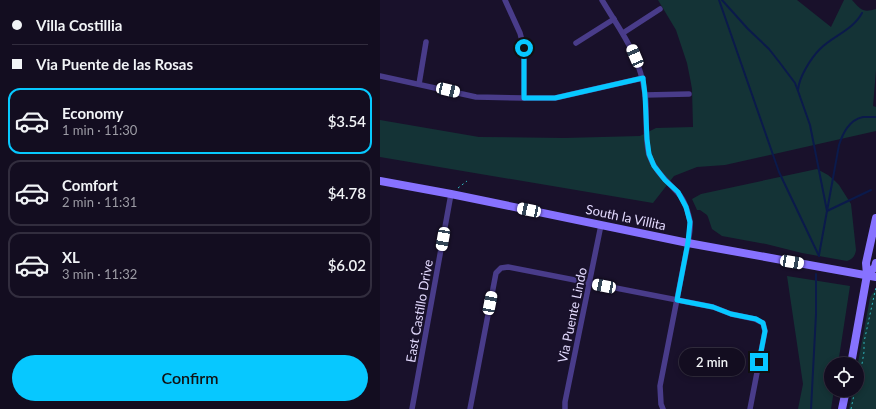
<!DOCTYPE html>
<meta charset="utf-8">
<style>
:root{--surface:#130d20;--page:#1c1629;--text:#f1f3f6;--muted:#9d9ca5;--line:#322d3e;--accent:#07c8ff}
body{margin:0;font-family:Lato,sans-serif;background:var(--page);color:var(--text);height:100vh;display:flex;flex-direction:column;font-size:15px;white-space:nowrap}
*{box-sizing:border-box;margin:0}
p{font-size:13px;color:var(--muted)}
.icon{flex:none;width:22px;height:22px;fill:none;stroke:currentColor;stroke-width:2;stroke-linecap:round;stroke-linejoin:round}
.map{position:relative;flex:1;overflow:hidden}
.sheet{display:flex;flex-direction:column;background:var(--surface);width:380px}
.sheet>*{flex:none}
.banner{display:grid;align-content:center;height:88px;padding:0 12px;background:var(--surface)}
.controls{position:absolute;left:444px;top:357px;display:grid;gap:8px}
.controls a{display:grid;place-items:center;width:40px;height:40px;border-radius:50%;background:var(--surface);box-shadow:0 2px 6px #0003,0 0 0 1px var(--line);font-size:20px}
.end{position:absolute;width:18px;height:18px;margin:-9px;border:5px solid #07c8ff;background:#111;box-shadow:0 0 0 2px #111}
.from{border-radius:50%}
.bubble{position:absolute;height:28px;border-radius:14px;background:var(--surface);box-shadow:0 2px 6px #0003,0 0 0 1px var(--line);font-size:13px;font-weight:600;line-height:28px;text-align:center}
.car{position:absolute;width:12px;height:24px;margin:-12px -6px;border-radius:5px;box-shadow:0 0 3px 1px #0007;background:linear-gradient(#fff 24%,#345 0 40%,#fff 0 76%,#345 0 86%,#fff 0)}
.banner b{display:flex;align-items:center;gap:14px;height:38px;font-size:15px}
.banner b+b{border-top:1px solid var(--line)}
.banner i{width:10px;height:10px;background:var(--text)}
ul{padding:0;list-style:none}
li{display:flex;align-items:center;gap:12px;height:66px;margin:0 8px 6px;padding:0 4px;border:2px solid var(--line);border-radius:12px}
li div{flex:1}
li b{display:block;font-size:15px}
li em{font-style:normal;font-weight:600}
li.current{border-color:var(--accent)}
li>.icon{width:36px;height:36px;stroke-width:1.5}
.cta{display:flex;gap:8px;margin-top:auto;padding:8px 12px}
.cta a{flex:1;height:46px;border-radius:24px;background:var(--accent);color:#111;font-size:16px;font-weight:600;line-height:46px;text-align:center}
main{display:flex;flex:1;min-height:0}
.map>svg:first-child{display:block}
.green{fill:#143336}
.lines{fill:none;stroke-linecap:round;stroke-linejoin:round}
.stream{stroke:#0b1a4b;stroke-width:2}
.path{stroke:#30b6be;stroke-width:1;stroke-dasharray:2 3;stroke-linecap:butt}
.street{stroke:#493c8a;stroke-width:5.5}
.secondary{stroke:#8772ff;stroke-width:8}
.route{stroke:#07c8ff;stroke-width:5}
.labels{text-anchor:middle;stroke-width:4;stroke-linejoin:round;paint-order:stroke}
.street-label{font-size:13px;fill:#e4dbff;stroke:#19112b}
</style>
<main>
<section class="sheet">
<div class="banner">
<b><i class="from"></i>Villa Costillia</b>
<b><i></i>Via Puente de las Rosas</b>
</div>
<ul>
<li class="current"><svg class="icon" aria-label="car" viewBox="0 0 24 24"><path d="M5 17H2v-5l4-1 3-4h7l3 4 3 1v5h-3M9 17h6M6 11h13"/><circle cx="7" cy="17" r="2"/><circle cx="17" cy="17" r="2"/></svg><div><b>Economy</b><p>1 min · 11:30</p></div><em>$3.54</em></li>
<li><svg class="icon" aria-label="car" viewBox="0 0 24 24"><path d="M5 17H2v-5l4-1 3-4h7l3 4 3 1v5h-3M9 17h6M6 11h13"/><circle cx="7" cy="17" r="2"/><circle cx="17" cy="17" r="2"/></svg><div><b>Comfort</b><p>2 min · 11:31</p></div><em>$4.78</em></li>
<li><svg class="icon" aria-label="car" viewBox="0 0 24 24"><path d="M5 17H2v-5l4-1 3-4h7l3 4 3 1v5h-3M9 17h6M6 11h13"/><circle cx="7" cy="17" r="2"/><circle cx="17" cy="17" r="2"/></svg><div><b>XL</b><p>3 min · 11:32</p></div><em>$6.02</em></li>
</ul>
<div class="cta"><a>Confirm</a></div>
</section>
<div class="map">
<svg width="496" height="409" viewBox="0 0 496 409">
<rect width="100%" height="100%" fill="#19112b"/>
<g class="green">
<path d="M278,0H417L451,27L464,0H472C481,10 483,13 496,9V70L493,106L496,107V131L345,165L317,167L294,176L273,203L0,157V120L99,137L184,138L260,136L276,128L313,127L312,89L310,78L307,63L296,30Z"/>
<path d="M437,169L448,175L455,181L459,185L471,204L476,250C475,256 473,259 467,261L422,253L386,244L342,236L332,229L328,217L327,215L320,210H317L312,199L321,194Z"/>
<polygon points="407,276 470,286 458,364 451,364 451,390 454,390 451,409 418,409 423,384"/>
<polygon points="496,290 496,409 469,409 473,390 477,390 477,368 490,298 492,294"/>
</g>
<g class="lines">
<g class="stream">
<polyline points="339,0 399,172 439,256"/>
<polyline points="342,0 368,29 389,49 400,63 415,83 418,91 430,125 447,211 491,190"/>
<path d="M418,90C419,77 431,58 440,49C453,36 473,30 482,13"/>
<path d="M439,255L459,145C463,133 469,120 483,117C487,117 492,117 496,117"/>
<polyline points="431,409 436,314 436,274"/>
</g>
<g class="path">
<polyline points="78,188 87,181"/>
<polyline points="477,383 479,379 482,364 484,352 484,342 496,287"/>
<polyline points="471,409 475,390"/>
</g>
<g class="street">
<polyline points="125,0 140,33 144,48 144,98"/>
<path d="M222,0C241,32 260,55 265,94C268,114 264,135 269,155C274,170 286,180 296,191C304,198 308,211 310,221C311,228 309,236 308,243L280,386L281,404L283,409"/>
<polyline points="243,33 280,9"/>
<polyline points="196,43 234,19"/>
<polyline points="0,76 96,97 144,98 175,98 263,78"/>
<polyline points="39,84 46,42"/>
<polyline points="265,95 309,94"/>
<polyline points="32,409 71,194"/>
<polyline points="90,409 116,273 121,268 128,267 333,307 351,314 375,319 383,323 385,331 370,409"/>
<polyline points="185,409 185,402 221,225"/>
</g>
<g class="secondary">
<polyline points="0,181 71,194 308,243 496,277"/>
<polyline points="487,275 495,267 496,263"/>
<polyline points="471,364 487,275 486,263 496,218"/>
<polyline points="462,409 466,390"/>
</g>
</g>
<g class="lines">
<polyline class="route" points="144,48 144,98 175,98 263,78 265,95 267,139 269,154 274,166 285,180 298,192 306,207 310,222 308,242 297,300 333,307 351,314 376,319 383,323 385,331 379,362"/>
</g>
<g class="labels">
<g class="street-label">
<text transform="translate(246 217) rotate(12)" y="5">South la Villita</text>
<text transform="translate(39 311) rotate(-80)" y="5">East Castillo Drive</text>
<text transform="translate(192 315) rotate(-78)" y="5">Via Puente Lindo</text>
</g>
</g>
</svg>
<div class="controls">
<a><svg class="icon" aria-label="locate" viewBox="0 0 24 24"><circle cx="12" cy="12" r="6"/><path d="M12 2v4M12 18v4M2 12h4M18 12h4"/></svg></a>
</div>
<i class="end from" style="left:144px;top:48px"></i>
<i class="end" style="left:379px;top:362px"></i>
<div class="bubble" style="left:299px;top:348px;width:66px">2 min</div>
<i class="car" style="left:255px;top:56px;rotate:337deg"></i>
<i class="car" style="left:68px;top:90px;rotate:103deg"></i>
<i class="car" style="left:149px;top:210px;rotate:282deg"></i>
<i class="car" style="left:63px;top:239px;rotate:190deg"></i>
<i class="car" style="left:412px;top:262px;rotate:100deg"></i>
<i class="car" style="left:224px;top:286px;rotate:281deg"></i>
<i class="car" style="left:110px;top:303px;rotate:11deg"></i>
</div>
</main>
